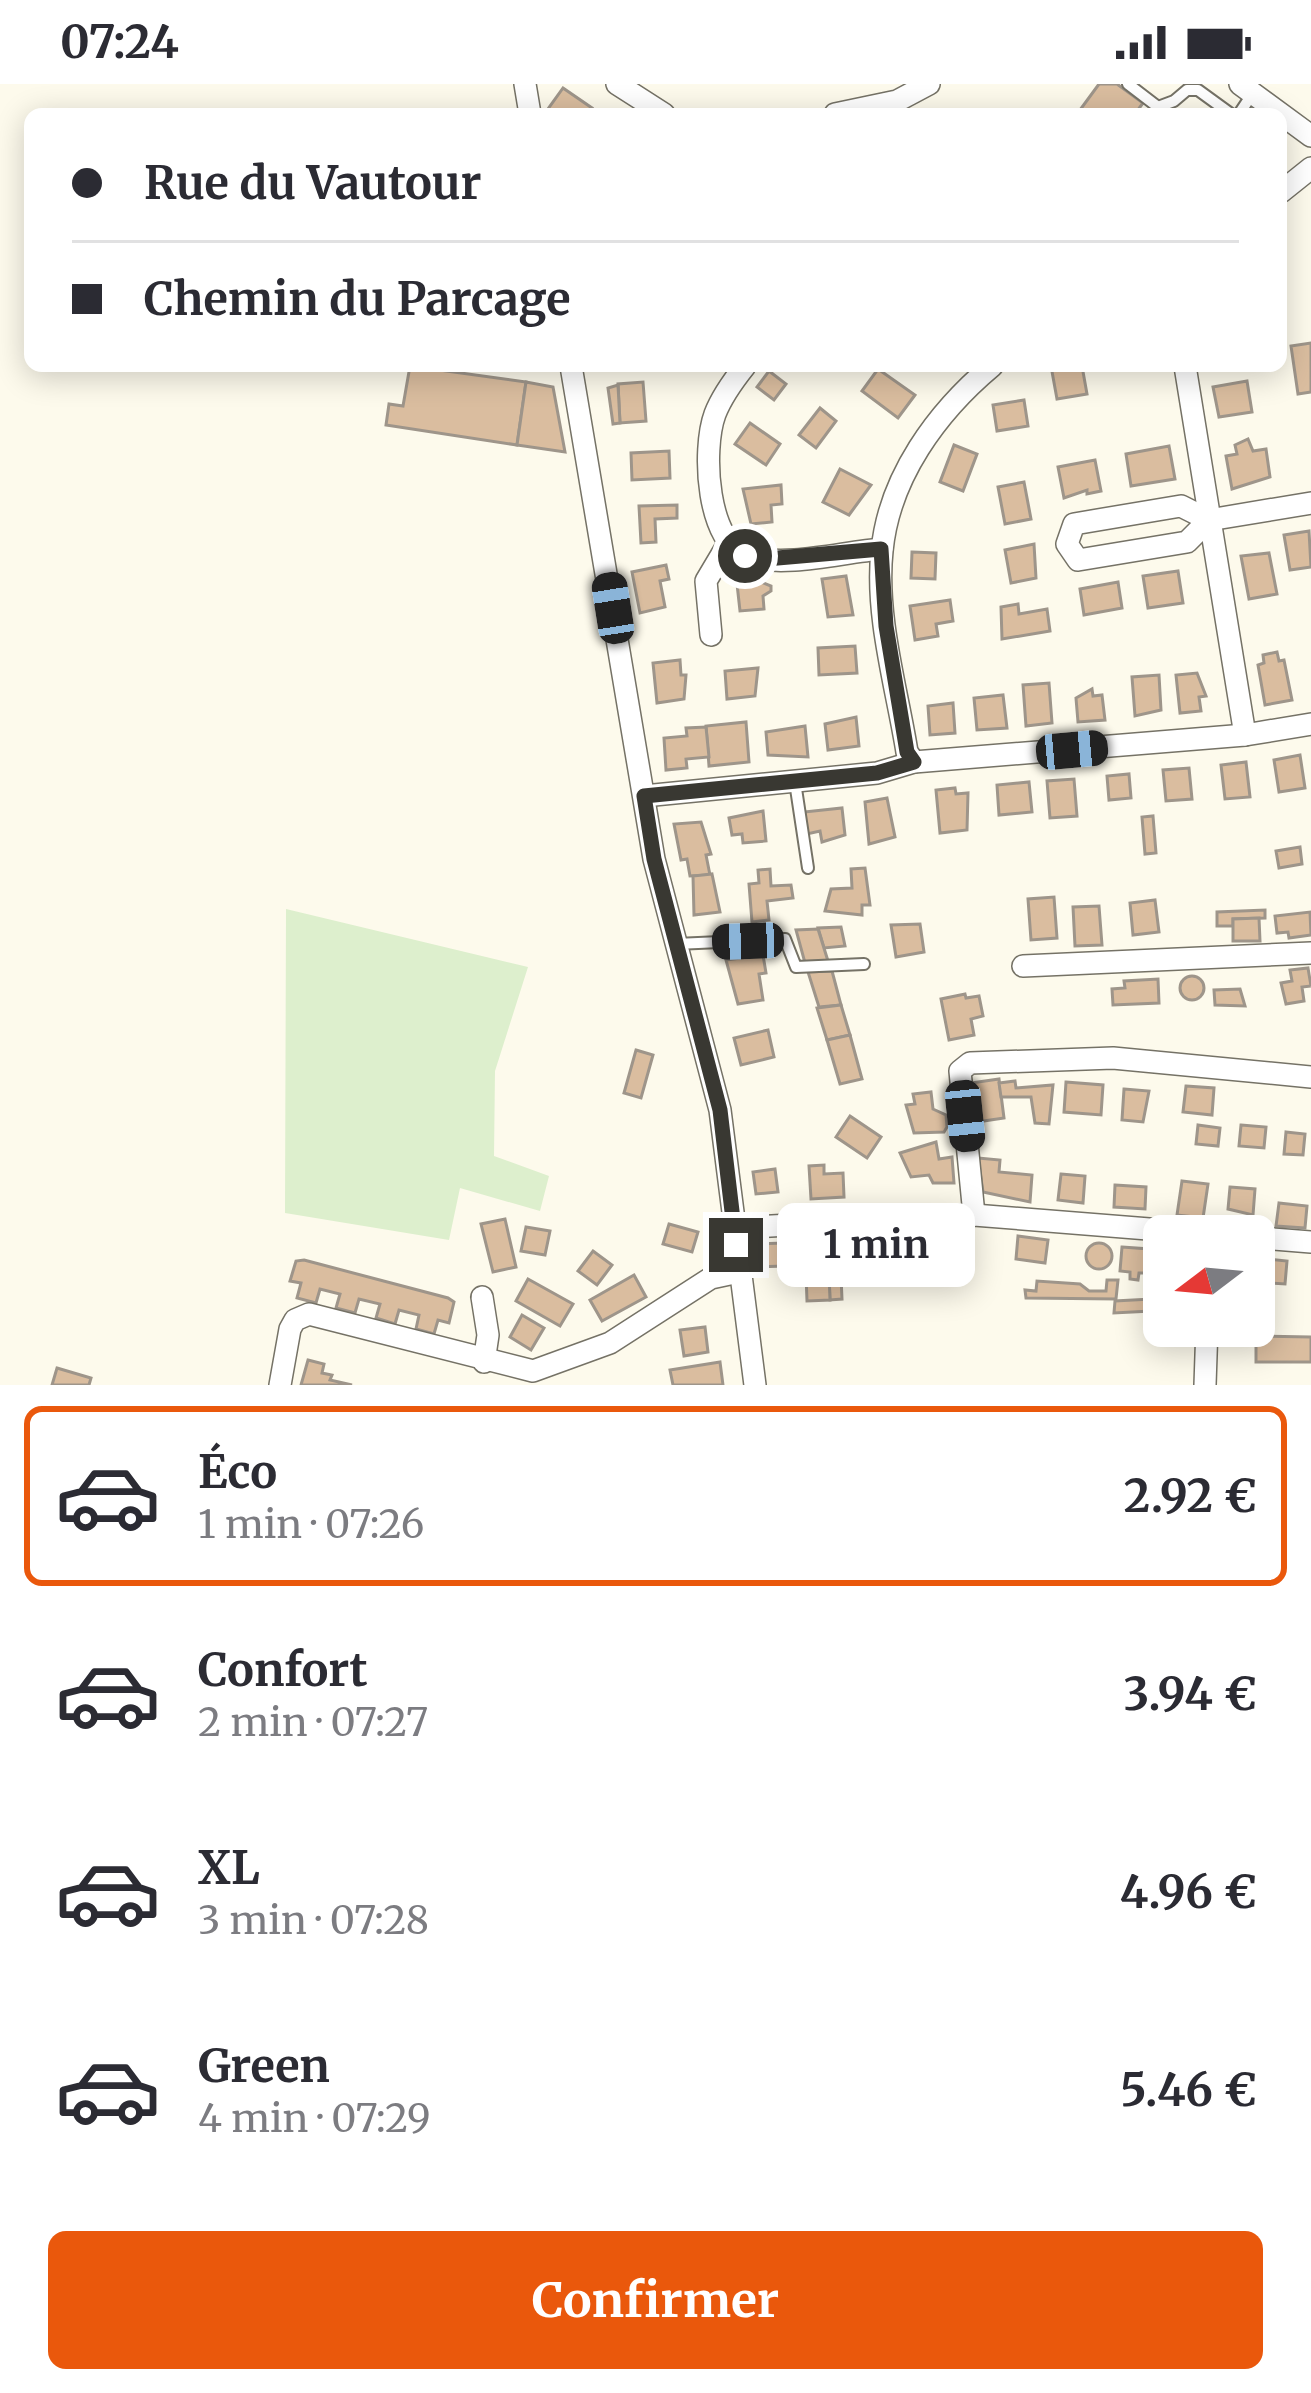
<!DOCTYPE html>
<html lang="fr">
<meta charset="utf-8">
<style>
:root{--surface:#fff;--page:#f2f2f3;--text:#2b2b33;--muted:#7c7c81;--line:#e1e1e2;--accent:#ea580c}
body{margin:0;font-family:Merriweather,serif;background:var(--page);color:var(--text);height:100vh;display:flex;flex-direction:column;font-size:45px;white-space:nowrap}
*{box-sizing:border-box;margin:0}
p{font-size:39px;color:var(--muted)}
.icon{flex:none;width:66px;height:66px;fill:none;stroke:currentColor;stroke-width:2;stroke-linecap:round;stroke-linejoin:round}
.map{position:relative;height:1301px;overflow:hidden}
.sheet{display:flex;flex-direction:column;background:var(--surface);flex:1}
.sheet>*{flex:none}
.guide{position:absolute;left:24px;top:24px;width:1263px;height:264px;border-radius:18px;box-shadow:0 6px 30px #0003;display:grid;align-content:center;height:264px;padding:0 48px;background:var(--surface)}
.needle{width:78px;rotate:254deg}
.tools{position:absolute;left:1143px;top:1131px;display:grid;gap:24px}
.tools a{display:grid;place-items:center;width:132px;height:132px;border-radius:18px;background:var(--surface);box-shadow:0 6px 30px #0003;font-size:60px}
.end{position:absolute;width:54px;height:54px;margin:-27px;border:15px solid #393832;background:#fff;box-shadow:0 0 0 6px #fff}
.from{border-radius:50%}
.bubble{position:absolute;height:84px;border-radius:18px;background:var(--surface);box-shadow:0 6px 30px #0003;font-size:39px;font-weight:700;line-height:84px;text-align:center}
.car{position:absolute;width:36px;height:72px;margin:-36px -18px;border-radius:15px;box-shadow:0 0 9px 3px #0007;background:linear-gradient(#222 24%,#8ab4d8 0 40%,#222 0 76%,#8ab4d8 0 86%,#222 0)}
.guide b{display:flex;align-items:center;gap:42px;height:114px;font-size:45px}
.guide b+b{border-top:3px solid var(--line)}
.guide i{width:30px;height:30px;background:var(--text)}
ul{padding:21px 0 0;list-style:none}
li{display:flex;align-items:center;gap:36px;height:180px;margin:0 24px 18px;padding:0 24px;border:6px solid transparent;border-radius:18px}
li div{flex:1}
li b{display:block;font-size:45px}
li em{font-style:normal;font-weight:700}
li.selected{border-color:var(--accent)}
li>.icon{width:108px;height:108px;stroke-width:1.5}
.primary-button{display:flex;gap:24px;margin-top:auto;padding:24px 48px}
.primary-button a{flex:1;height:138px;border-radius:18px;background:var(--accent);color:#fff;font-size:48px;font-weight:700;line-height:138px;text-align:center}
.status{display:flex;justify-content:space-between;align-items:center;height:84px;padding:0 60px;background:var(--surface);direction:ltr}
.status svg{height:33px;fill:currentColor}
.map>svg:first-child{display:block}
.green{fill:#ddefcd}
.building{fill:#dabd9f;stroke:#9e958a;stroke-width:3}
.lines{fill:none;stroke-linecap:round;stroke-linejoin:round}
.lane-casing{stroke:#757266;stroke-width:14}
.street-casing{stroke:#757266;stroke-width:24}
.lane{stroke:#fff;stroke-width:10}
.street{stroke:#fff;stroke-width:21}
.route{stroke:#393832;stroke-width:15}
</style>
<div class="status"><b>07:24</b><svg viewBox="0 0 49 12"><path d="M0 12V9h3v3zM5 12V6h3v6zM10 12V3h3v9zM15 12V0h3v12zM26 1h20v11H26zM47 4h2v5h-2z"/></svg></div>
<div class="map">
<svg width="1311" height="1301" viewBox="0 0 1311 1301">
<rect width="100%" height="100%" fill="#fdfaec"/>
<polygon class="green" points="286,825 528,883 495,987 494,1072 549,1092 540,1127 460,1104 449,1156 285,1129"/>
<g class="building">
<polygon points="1099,0 1117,0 1143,19 1135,30 1077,30"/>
<polygon points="563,4 592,24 588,30 555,30 548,25"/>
<polygon points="1311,259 1311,308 1298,310 1291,262"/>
<polygon points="410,282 526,298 517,361 386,341 389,320 403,322"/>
<polygon points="1051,282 1082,282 1087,310 1057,315"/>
<polygon points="878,285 915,311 898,334 862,307"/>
<polygon points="769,287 786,300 774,316 757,303"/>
<polygon points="1247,297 1252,328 1219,333 1213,303"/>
<polygon points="526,298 553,303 565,368 517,361"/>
<polygon points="643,298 646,337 620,339 618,300"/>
<polygon points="618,301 620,339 613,340 608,304"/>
<polygon points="1024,316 1028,342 997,347 993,321"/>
<polygon points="820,324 836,337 816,364 799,351"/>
<polygon points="750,339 780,360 766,381 735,360"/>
<polygon points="1248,355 1253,367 1266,365 1270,393 1232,405 1226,372 1237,370 1235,361"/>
<polygon points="954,361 977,370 963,407 940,398"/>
<polygon points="1169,362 1175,395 1131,402 1126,370"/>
<polygon points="669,367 670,394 632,396 631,369"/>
<polygon points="1095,376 1101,407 1087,410 1087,406 1064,414 1058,383"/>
<polygon points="840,385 871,401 849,431 823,418"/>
<polygon points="1024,398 1031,435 1005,440 998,403"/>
<polygon points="781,401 782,420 771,421 772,438 751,440 743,405"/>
<polygon points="677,421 677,434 655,435 656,458 641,459 639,422"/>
<polygon points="1309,447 1311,483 1290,486 1284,451"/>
<polygon points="1034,460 1036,494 1011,499 1005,466"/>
<polygon points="912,468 936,469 935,495 911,494"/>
<polygon points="1269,469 1277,510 1249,515 1241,472"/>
<polygon points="666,481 669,495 660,497 665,523 640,529 632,488"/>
<polygon points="1178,487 1183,519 1148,524 1143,492"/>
<polygon points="846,492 853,531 828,533 822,495"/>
<polygon points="761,498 771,502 771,507 763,512 764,525 740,527 737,500"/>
<polygon points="1118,498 1122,524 1084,531 1080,505"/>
<polygon points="950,516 953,537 936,540 938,552 915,556 910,522"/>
<polygon points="1018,520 1019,530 1047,525 1050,547 1002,555 1001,523"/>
<polygon points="855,562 857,589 819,591 818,564"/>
<polygon points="1277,568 1279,577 1284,576 1292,616 1265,621 1258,581 1264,579 1263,571"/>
<polygon points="680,576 681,591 686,591 684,615 657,619 653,579"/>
<polygon points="758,584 755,612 727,615 725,587"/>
<polygon points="1197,589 1206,612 1199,613 1201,627 1180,629 1176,591"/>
<polygon points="1159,591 1161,626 1135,632 1132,593"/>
<polygon points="1049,599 1052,639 1026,642 1023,601"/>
<polygon points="1092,605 1093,612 1102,611 1105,636 1078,638 1076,614"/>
<polygon points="1003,611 1007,644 977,646 974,614"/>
<polygon points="953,619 955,649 930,651 928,622"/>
<polygon points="856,633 859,662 828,666 825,640"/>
<polygon points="746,638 749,678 709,682 706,642"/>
<polygon points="805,642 808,673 768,671 766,648"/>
<polygon points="706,643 709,673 686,675 687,684 666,686 664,654 687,652 686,644"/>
<polygon points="1300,671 1305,704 1279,708 1274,676"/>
<polygon points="1246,678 1250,713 1225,715 1221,681"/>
<polygon points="1189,684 1192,715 1166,717 1163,686"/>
<polygon points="1129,690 1131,714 1109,716 1107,692"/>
<polygon points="1074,695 1077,732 1050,734 1047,697"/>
<polygon points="1029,698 1032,728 999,731 997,701"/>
<polygon points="955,704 956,710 968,709 967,746 940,749 936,706"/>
<polygon points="887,714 895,753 869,760 865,718"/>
<polygon points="842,724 845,751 822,758 820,747 807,750 804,728"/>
<polygon points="763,727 766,757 743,759 742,750 732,751 729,734"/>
<polygon points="1153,732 1156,769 1145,770 1142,733"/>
<polygon points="701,738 711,770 706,771 710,791 690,792 687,775 681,776 674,740"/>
<polygon points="1300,763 1302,780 1279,784 1276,767"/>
<polygon points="865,784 870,821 862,821 862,831 825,827 831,805 852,804 851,785"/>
<polygon points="770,785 771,802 791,801 793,814 767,817 769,836 752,838 749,800 759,799 758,786"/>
<polygon points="712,790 720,828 694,831 693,792"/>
<polygon points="1054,813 1057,854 1031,856 1028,815"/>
<polygon points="1155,816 1159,848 1133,851 1130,819"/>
<polygon points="1099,822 1102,861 1075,862 1073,823"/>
<polygon points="1265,826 1265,834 1233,835 1233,842 1217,842 1217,828"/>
<polygon points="1310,828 1311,851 1289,854 1288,848 1277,849 1275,832"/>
<polygon points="1259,834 1260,857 1233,857 1233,835"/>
<polygon points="920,840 924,868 896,873 891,841"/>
<polygon points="841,843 845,862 824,864 818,844"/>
<polygon points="818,845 828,877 805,879 796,846"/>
<polygon points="763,871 766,889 759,890 763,916 738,920 726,876"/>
<polygon points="1308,884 1311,902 1302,903 1304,917 1286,920 1281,899 1292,897 1290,886"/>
<polygon points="832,887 841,921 819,923 808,888"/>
<circle cx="1192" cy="904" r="12"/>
<polygon points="1158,895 1159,919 1113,921 1112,905 1125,904 1124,897"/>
<polygon points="1240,905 1245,922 1215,921 1214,906"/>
<polygon points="965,910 966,914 979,912 983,932 971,935 974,951 949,956 941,915"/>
<polygon points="841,921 850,951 827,956 817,924"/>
<polygon points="768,946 774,973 741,981 734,954"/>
<polygon points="850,951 862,995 840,1000 827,956"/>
<polygon points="636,966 653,971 641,1014 624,1009"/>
<polygon points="999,995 1004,1034 977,1038 971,999"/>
<polygon points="1015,997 1016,1004 1053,1001 1049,1040 1035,1039 1031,1013 1001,1013 999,999"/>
<polygon points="1066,998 1103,1001 1101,1031 1064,1028"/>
<polygon points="1186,1002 1214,1004 1212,1031 1183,1028"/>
<polygon points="1124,1005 1149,1007 1143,1038 1122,1036"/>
<polygon points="931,1008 933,1025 946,1031 947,1043 944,1048 914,1049 906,1021 915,1020 913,1010"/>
<polygon points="850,1032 881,1053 867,1074 836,1053"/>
<polygon points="1198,1041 1220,1044 1218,1062 1196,1060"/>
<polygon points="1241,1041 1266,1043 1264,1064 1239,1062"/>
<polygon points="1286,1048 1305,1050 1303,1071 1284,1070"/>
<polygon points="936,1058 939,1075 952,1073 954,1099 933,1099 929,1091 911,1093 900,1069"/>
<polygon points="978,1074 1000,1076 999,1088 1032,1091 1030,1118 983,1108"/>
<polygon points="824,1081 824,1090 843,1089 844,1113 811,1115 809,1082"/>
<polygon points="775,1085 778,1108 756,1110 753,1088"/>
<polygon points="1061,1090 1085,1092 1083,1119 1058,1116"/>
<polygon points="1182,1097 1208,1100 1203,1134 1177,1131"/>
<polygon points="1115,1101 1146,1103 1145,1125 1114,1123"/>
<polygon points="1230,1103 1255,1105 1253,1131 1228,1125"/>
<polygon points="1279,1119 1307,1122 1305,1144 1276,1142"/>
<polygon points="505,1135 516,1183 493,1188 481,1140"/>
<polygon points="669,1140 698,1148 692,1168 663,1160"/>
<polygon points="526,1143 550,1147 545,1171 521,1167"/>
<polygon points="963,1148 964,1171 945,1177 945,1172 935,1173 934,1149"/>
<polygon points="896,1152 897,1176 867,1177 866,1153"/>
<polygon points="1018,1152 1048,1156 1045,1179 1016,1175"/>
<polygon points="827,1156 829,1189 806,1190 804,1158"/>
<polygon points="783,1159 784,1182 755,1183 754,1160"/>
<circle cx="1099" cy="1172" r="13"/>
<polygon points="1122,1163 1149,1165 1147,1189 1139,1189 1138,1196 1130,1195 1130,1188 1120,1187"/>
<polygon points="593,1167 612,1181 597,1201 578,1187"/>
<polygon points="840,1170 842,1215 830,1216 828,1171"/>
<polygon points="1259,1174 1287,1177 1285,1200 1256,1198"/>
<polygon points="304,1176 448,1214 454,1218 449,1239 438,1236 434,1250 416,1245 419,1231 399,1226 395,1240 376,1234 380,1220 359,1215 355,1229 336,1224 340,1210 320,1205 316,1219 297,1214 301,1199 290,1197 296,1177"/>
<polygon points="829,1189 830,1216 807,1217 806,1190"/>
<polygon points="634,1191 646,1213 602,1237 590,1216"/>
<polygon points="528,1195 573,1220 560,1242 516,1217"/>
<polygon points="1107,1196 1118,1196 1116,1215 1026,1214 1025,1206 1036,1207 1037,1197 1080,1200 1089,1207 1106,1207"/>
<polygon points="1151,1215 1151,1227 1114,1229 1115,1217"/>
<polygon points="522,1231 544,1244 531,1266 510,1253"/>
<polygon points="705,1243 708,1268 684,1272 680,1246"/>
<polygon points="1256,1252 1311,1253 1311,1278 1256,1278"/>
<polygon points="308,1276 324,1280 322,1289 332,1291 330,1296 352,1301 301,1301"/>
<polygon points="720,1278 723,1301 673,1301 670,1286"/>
<polygon points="57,1284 91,1294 89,1301 52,1301"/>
</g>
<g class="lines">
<g class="lane-casing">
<g id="lane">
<polyline points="1128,0 1158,23 1153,30"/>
<polyline points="1158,23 1174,17 1187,6 1198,6 1231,30"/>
<polyline points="1239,30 1253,9"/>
<polyline points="795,698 808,784"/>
<polyline points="676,860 785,855 796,883 864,880"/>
</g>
</g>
<g class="street-casing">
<g id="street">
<polyline points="525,0 530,30"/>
<polyline points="617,0 664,30"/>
<polyline points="1240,0 1311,52"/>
<polyline points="835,30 897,17 929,0"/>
<polyline points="1281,108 1311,84"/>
<polyline points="571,282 654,775 720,1026 755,1301"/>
<path d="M745,282C733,297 722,312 715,330C702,365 706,462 750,473C789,483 842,468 882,465"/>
<polyline points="1185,282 1245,651"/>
<polygon points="1181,422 1209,436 1187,458 1078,476 1067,460 1074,440"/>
<polyline points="1209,436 1311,419"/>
<polyline points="711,551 706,497 728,460"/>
<path d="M914,678L907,668C897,605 875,532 882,467C889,393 937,328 992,282"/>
<polyline points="644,712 877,689 914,678 1245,651 1311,640"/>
<polyline points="1023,882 1311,869"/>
<polyline points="974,1131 960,987 970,979 1113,974 1311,993"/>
<polyline points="734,1144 974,1131 1311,1158"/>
<polyline points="482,1213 488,1251 484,1278"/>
<polyline points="280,1301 290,1245 295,1236 309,1230 533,1287 610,1259 711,1194 739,1188"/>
<polyline points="1205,1301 1207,1242"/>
</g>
</g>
<use href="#lane" class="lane"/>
<use href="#street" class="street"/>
</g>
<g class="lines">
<polyline class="route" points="736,1161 720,1026 654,775 644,712 877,689 914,678 907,668 886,542 881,465 766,475 745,472"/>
</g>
</svg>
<div class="tools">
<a><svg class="needle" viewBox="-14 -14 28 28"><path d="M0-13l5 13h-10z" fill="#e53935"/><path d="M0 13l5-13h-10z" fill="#7c7c81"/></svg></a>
</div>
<i class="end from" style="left:745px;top:472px"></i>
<i class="end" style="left:736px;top:1161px"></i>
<div class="bubble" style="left:777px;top:1119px;width:198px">1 min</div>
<i class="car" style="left:613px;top:524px;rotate:351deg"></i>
<i class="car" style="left:1072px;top:666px;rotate:85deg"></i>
<i class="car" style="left:748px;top:857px;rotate:268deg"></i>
<i class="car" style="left:965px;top:1032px;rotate:174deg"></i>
<div class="guide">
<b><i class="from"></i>Rue du Vautour</b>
<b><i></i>Chemin du Parcage</b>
</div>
</div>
<section class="sheet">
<ul>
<li class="selected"><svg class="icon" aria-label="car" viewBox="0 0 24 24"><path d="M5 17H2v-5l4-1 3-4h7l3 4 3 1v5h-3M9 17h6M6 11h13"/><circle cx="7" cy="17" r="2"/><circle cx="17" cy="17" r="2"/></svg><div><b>Éco</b><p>1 min · 07:26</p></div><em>2.92 €</em></li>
<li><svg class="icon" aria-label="car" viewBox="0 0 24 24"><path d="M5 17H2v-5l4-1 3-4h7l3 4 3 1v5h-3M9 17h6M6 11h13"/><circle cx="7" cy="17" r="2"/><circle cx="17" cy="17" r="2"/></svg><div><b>Confort</b><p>2 min · 07:27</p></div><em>3.94 €</em></li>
<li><svg class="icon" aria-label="car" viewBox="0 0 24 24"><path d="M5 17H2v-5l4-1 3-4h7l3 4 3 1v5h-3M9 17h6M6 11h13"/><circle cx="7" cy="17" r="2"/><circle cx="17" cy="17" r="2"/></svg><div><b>XL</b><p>3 min · 07:28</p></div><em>4.96 €</em></li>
<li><svg class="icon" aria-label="car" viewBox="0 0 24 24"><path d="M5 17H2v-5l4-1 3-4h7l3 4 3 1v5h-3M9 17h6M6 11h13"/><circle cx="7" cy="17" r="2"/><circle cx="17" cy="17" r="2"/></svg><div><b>Green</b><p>4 min · 07:29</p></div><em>5.46 €</em></li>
</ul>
<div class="primary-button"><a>Confirmer</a></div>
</section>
